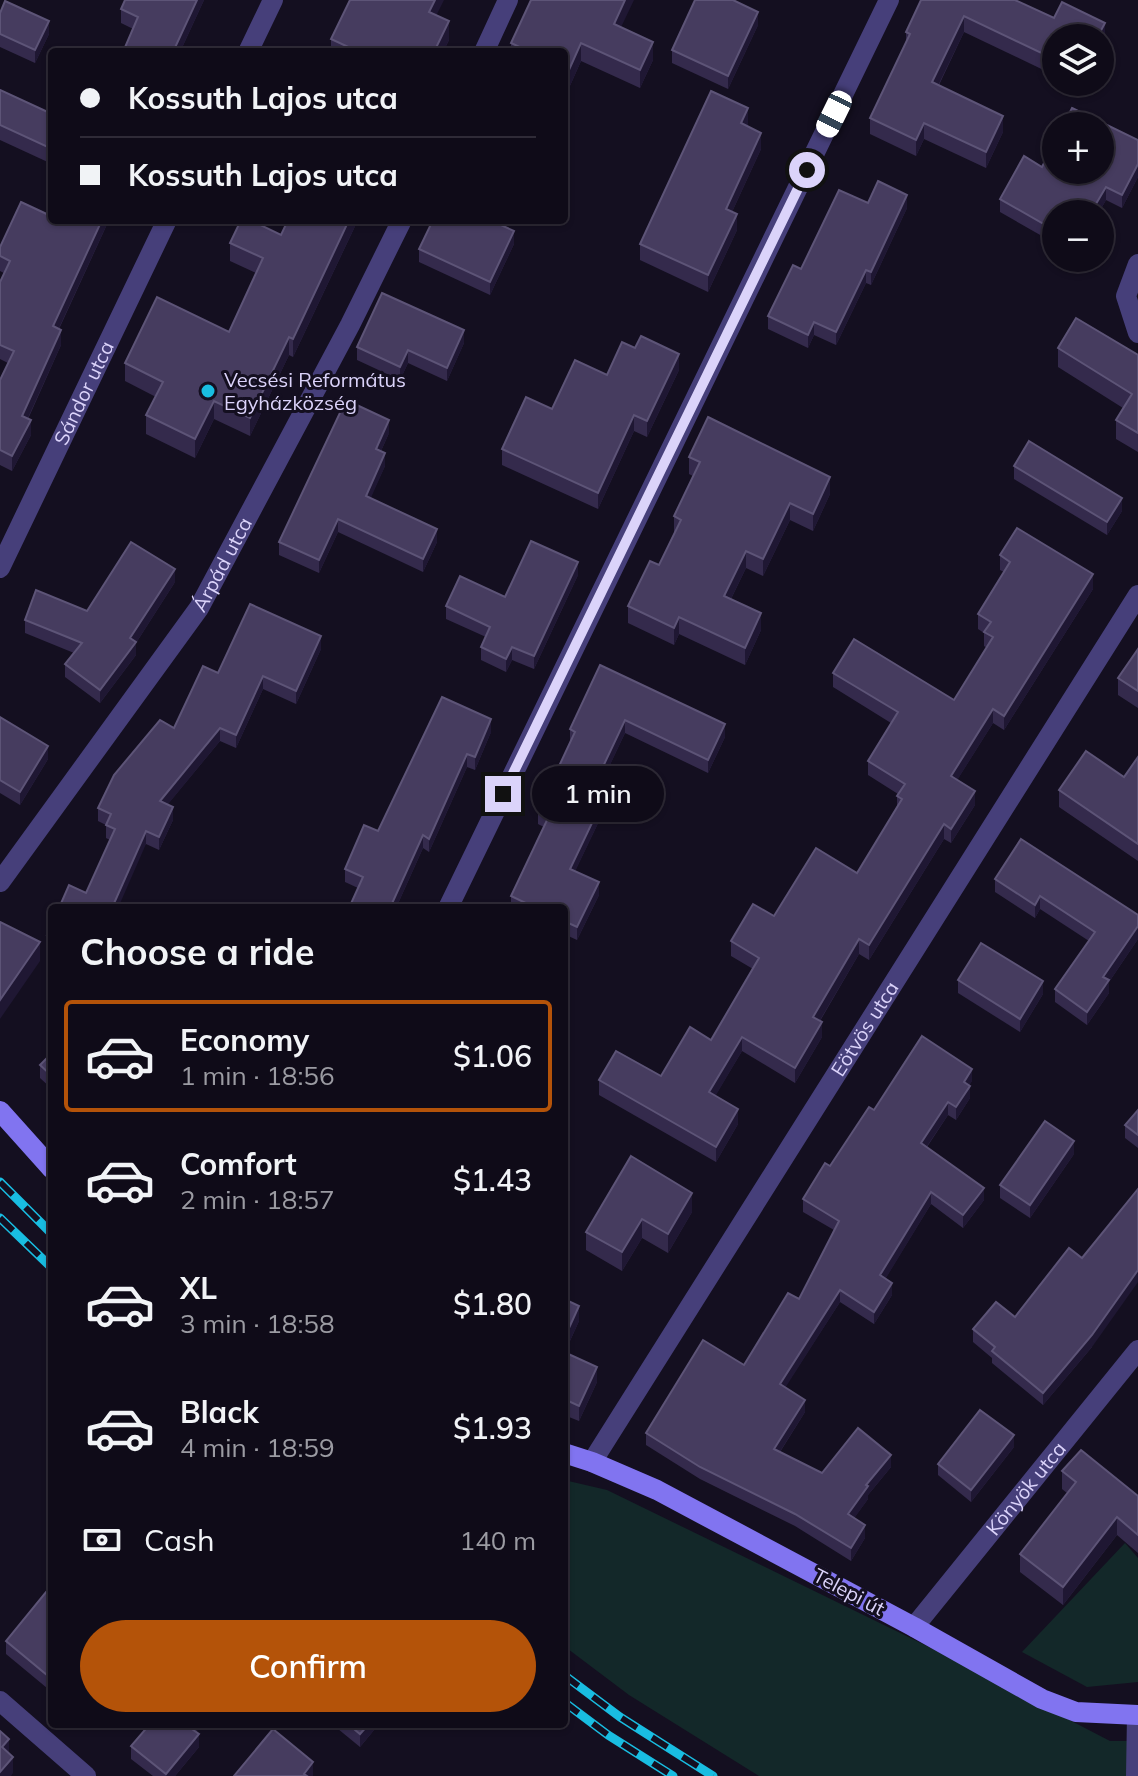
<!DOCTYPE html>
<meta charset="utf-8">
<style>
:root{--surface:#0f0b18;--page:#1d1925;--text:#f1f3f6;--muted:#9b9ba2;--line:#2f2b37;--accent:#b45309}
body{margin:0;font-family:Mulish,sans-serif;background:var(--page);color:var(--text);height:100vh;display:flex;flex-direction:column;font-size:30px;white-space:nowrap}
*{box-sizing:border-box;margin:0}
p{font-size:26px;color:var(--muted)}
.icon{flex:none;width:44px;height:44px;fill:none;stroke:currentColor;stroke-width:2;stroke-linecap:round;stroke-linejoin:round}
.map{position:relative;flex:1;overflow:hidden}
.sheet{position:absolute;left:48px;top:904px;width:520px;height:824px;display:flex;flex-direction:column;background:var(--surface);border-radius:8px;box-shadow:0 2px 6px #0004,0 0 0 2px var(--line)}
.sheet>*{flex:none}
.banner{position:absolute;left:48px;top:48px;width:520px;height:176px;border-radius:8px;box-shadow:0 2px 6px #0004,0 0 0 2px var(--line);display:grid;align-content:center;height:176px;padding:0 32px;background:var(--surface)}
.buttons{position:absolute;left:1042px;top:24px;display:grid;gap:16px}
.buttons a{display:grid;place-items:center;width:72px;height:72px;border-radius:50%;background:var(--surface);box-shadow:0 2px 6px #0004,0 0 0 2px var(--line);font-size:40px}
.end{position:absolute;width:36px;height:36px;margin:-18px;border:10px solid #dbd3fa;background:#111;box-shadow:0 0 0 4px #111}
.from{border-radius:50%}
.bubble{position:absolute;height:56px;border-radius:28px;background:var(--surface);box-shadow:0 2px 6px #0004,0 0 0 2px var(--line);font-size:26px;font-weight:600;line-height:56px;text-align:center}
.car{position:absolute;width:24px;height:48px;margin:-24px -12px;border-radius:10px;box-shadow:0 0 6px 2px #0007;background:linear-gradient(#fff 24%,#345 0 40%,#fff 0 76%,#345 0 86%,#fff 0)}
.banner b{display:flex;align-items:center;gap:28px;height:76px;font-size:30px}
.banner b+b{border-top:2px solid var(--line)}
.banner i{width:20px;height:20px;background:var(--text)}
ul{padding:0;list-style:none}
li{display:flex;align-items:center;gap:24px;height:112px;margin:0 16px 12px;padding:0 16px;border:4px solid transparent;border-radius:8px}
li div{flex:1}
li b{display:block;font-size:30px}
li em{font-style:normal;font-weight:600}
li.active{border-color:var(--accent)}
li>.icon{width:72px;height:72px;stroke-width:1.5}
h2{padding:0 32px;font-size:36px;line-height:96px}
.pay{display:flex;align-items:center;gap:20px;height:88px;padding:0 32px;font-size:30px}
.pay p{margin-inline-start:auto}
.action{display:flex;gap:16px;margin-top:auto;padding:16px 32px}
.action a{flex:1;height:92px;border-radius:48px;background:var(--accent);color:#fff;font-size:32px;font-weight:600;line-height:92px;text-align:center}
.map>svg:first-child{display:block}
.green{fill:#132829}
.lines{fill:none;stroke-linecap:round;stroke-linejoin:round}
.street{stroke:#463f7a;stroke-width:20}
.secondary{stroke:#8174f0;stroke-width:20}
.rail-casing{stroke:#19bde1;stroke-width:9}
.rail{stroke:#140f20;stroke-width:6;stroke-dasharray:18;stroke-linecap:butt}
.wall{fill:#342a4c}
.shaded-wall{fill:#1f1733}
.building{fill:#463c5f;stroke:#5d5477;stroke-width:2}
.route{stroke:#dbd3fa;stroke-width:10}
.poi-dot{fill:#19bde1;stroke:#140f20;stroke-width:3}
.labels{text-anchor:middle;stroke-width:6;stroke-linejoin:round;paint-order:stroke}
.poi-label{font-size:20px;fill:#dbd3fa;stroke:#140f20;text-anchor:start}
.street-label{font-size:20px;fill:#dbd3fa;stroke:#140f20}
</style>
<div class="map">
<svg width="1138" height="1776" viewBox="0 0 1138 1776">
<rect width="100%" height="100%" fill="#140f20"/>
<g class="green">
<polygon points="564,1480 607,1490 931,1648 1110,1741 1138,1741 1138,1776 759,1776 629,1695 564,1646"/>
<polygon points="1125,1543 1138,1558 1138,1682 1087,1687 1022,1652"/>
</g>
<g class="lines">
<g class="street">
<polyline points="248,52 273,0"/>
<polyline points="484,52 508,0"/>
<polyline points="1138,264 1126,296 1138,333"/>
<path id="s1" d="M0,568L167,220"/>
<path id="s2" d="M0,882L199,608L350,325L402,220"/>
<polyline points="448,908 889,0"/>
<path id="s3" d="M592,1462L1138,595"/>
<path id="s4" d="M914,1627L1138,1350"/>
<polyline points="0,1701 86,1776"/>
<polyline points="1136,1776 1137,1715"/>
</g>
<g class="secondary">
<polyline points="0,1111 52,1169"/>
<polyline points="564,1453 592,1462 657,1490 914,1627 1042,1699 1076,1712 1138,1715"/>
</g>
<g class="rail-casing">
<g id="rail">
<polyline points="0,1182 52,1234"/>
<polyline points="0,1218 52,1268"/>
<polyline points="564,1675 620,1717 713,1776"/>
<polyline points="564,1702 608,1735 673,1776"/>
</g>
</g>
<use href="#rail" class="rail"/>
</g>
<g class="wall">
<polygon points="125,0 204,0 180,52 121,23 121,9"/>
<polygon points="921,0 1054,18 1105,39 1100,48 1106,67 1100,80 1100,38 1056,38 1056,76 964,32 939,85 1003,132 986,168 924,139 916,156 870,134 870,118 906,43 906,32"/>
<polygon points="0,13 49,34 35,63 0,47"/>
<polygon points="436,15 449,40 443,52 331,52 331,39"/>
<polygon points="758,25 728,89 672,63 672,50"/>
<polygon points="621,28 653,60 640,88 581,61 569,88 564,86 564,52 511,52 511,43"/>
<polygon points="1069,82 1099,82 1093,93"/>
<polygon points="0,90 52,114 52,164 0,140"/>
<polygon points="748,125 747,126 761,149 732,212 737,230 708,292 640,260 640,244"/>
<polygon points="1138,140 1138,177 1122,208 1106,200 1098,214 1056,214 1056,244 1000,212 1000,199 1042,167"/>
<polygon points="868,203 907,208 871,285 866,283 836,345 814,335 808,348 768,329 768,316 801,269"/>
<polygon points="51,216 109,220 59,329 61,345 28,419 31,435 12,471 0,465 0,380 8,363 0,359 0,282 4,273 0,271 0,247"/>
<polygon points="358,220 293,357 289,355 250,436 214,419 195,458 146,434 146,415 156,397 125,381 125,363 229,332 256,273 230,261 230,243"/>
<polygon points="493,221 514,244 490,295 419,262 419,249"/>
<polygon points="464,343 447,381 408,363 400,380 357,360 357,347"/>
<polygon points="1058,348 1138,355 1138,452 1116,439 1116,420 1123,408 1058,367"/>
<polygon points="679,370 647,437 634,431 598,509 502,465 502,449 552,409 607,375"/>
<polygon points="389,433 381,451 385,466 370,498 437,542 423,572 338,532 319,573 279,555 279,542"/>
<polygon points="689,457 830,494 813,531 790,520 763,576 746,568 731,599 761,630 745,665 679,634 674,645 628,623 628,606 659,565 674,533 674,516 693,476 689,474"/>
<polygon points="1014,466 1122,511 1107,535 1014,479"/>
<polygon points="1000,555 1093,589 1004,730 993,723 957,780 975,805 951,843 944,839 869,960 859,954 820,1021 822,1037 795,1083 742,1051 715,1096 738,1124 716,1162 599,1095 599,1080 661,1076 711,1040 753,969 731,956 731,941 774,916 857,873 897,807 897,796 898,794 868,775 868,761 891,723 833,687 833,673 954,700 987,648 984,646 984,633 978,629 978,614 1004,572 1000,570"/>
<polygon points="578,575 534,669 512,660 506,672 481,660 481,647 486,637 446,619 446,606 505,597"/>
<polygon points="175,582 136,643 136,655 100,703 65,677 65,664 74,653 25,633 25,620 87,611"/>
<polygon points="321,649 296,704 263,689 236,748 220,741 167,805 173,820 159,850 146,844 86,893 110,840 106,838 106,825 98,821 98,808 174,728 218,673"/>
<polygon points="1138,649 1138,708 1118,695 1118,678"/>
<polygon points="600,665 725,737 708,773 625,733 605,775 613,792 575,871 599,895 577,940 564,934 564,908 511,908 511,896 544,827 538,824 538,811 570,742 570,729"/>
<polygon points="0,717 48,759 20,805 0,793"/>
<polygon points="491,732 475,770 467,767 429,852 423,848 396,908 349,908 358,888 345,882 345,869 378,831"/>
<polygon points="1138,757 1138,861 1059,807 1059,790 1124,777"/>
<polygon points="995,879 1138,915 1138,939 1109,982 1109,993 1087,1025 1055,1002 1055,989 1089,941 1040,909 1035,918 995,892"/>
<polygon points="52,923 52,950 47,948 47,935"/>
<polygon points="958,980 1043,994 1020,1032 958,993"/>
<polygon points="52,1041 52,1089 40,1078 40,1065 50,1054 50,1042"/>
<polygon points="972,1081 969,1085 970,1098 956,1120 948,1115 927,1147 984,1200 963,1228 931,1204 885,1279 892,1295 874,1324 840,1302 785,1387 805,1412 780,1452 822,1473 891,1467 868,1495 868,1499 854,1518 865,1538 851,1561 795,1526 700,1479 646,1445 646,1433 744,1365 799,1299 834,1230 803,1212 803,1199 874,1110"/>
<polygon points="1138,1110 1138,1148 1125,1138 1125,1125"/>
<polygon points="1074,1154 1030,1218 1000,1198 1000,1185"/>
<polygon points="631,1156 692,1212 668,1253 642,1238 622,1271 586,1250 586,1232"/>
<polygon points="564,1299 579,1321 565,1352 597,1382 579,1421 564,1415"/>
<polygon points="1015,1317 1092,1347 1043,1405 992,1363 992,1358 973,1342 973,1329"/>
<polygon points="1014,1447 971,1502 938,1475 938,1464"/>
<polygon points="1062,1471 1138,1496 1138,1553 1117,1535 1063,1605 1020,1572 1020,1554 1067,1493 1062,1489"/>
<polygon points="52,1596 47,1688 6,1654 6,1641"/>
<polygon points="136,1724 202,1724 196,1732 199,1747 175,1776 153,1776 131,1759 131,1746 144,1731"/>
<polygon points="332,1724 379,1724 360,1747"/>
</g>
<g class="shaded-wall">
<polygon points="197,0 204,0 180,52 173,52"/>
<polygon points="435,0 444,0 429,30 429,12"/>
<polygon points="625,0 634,0 614,42 614,24"/>
<polygon points="758,12 758,25 728,89 728,76"/>
<polygon points="964,16 964,32 932,98 932,82"/>
<polygon points="49,21 49,34 35,63 35,50"/>
<polygon points="449,21 449,40 443,52 434,52"/>
<polygon points="1105,23 1105,39 1100,48 1100,38 1097,38"/>
<polygon points="653,42 653,60 640,88 640,70"/>
<polygon points="581,43 581,61 569,88 569,70"/>
<polygon points="1106,51 1106,67 1100,80 1100,64"/>
<polygon points="1093,82 1099,82 1093,93"/>
<polygon points="748,108 748,125 741,139 741,123"/>
<polygon points="1003,116 1003,132 986,168 986,152"/>
<polygon points="924,123 924,139 916,156 916,140"/>
<polygon points="761,133 761,149 726,225 726,209"/>
<polygon points="1138,164 1138,177 1122,208 1122,195"/>
<polygon points="1106,187 1106,200 1098,214 1090,214"/>
<polygon points="907,195 907,208 871,285 871,272"/>
<polygon points="737,214 737,230 708,292 708,275"/>
<polygon points="102,220 109,220 53,341 53,326"/>
<polygon points="349,220 358,220 293,357 293,339"/>
<polygon points="514,231 514,244 490,295 490,282"/>
<polygon points="866,270 866,283 836,345 836,332"/>
<polygon points="814,322 814,335 808,348 808,335"/>
<polygon points="61,330 61,345 22,431 22,416"/>
<polygon points="464,330 464,343 447,381 447,368"/>
<polygon points="289,337 289,355 250,436 250,418"/>
<polygon points="408,350 408,363 400,380 400,367"/>
<polygon points="679,354 679,370 647,437 647,421"/>
<polygon points="214,401 214,419 195,458 195,439"/>
<polygon points="634,415 634,431 598,509 598,493"/>
<polygon points="31,420 31,435 12,471 12,456"/>
<polygon points="389,420 389,433 376,462 376,449"/>
<polygon points="385,453 385,466 366,509 366,496"/>
<polygon points="830,477 830,494 813,531 813,514"/>
<polygon points="1122,498 1122,511 1107,535 1107,522"/>
<polygon points="790,503 790,520 763,576 763,559"/>
<polygon points="338,519 338,532 319,573 319,560"/>
<polygon points="437,529 437,542 423,572 423,559"/>
<polygon points="746,551 746,568 724,613 724,596"/>
<polygon points="578,562 578,575 534,669 534,656"/>
<polygon points="175,569 175,582 136,643 136,655 100,703 100,690 130,638"/>
<polygon points="1093,574 1093,589 1004,730 1004,716"/>
<polygon points="761,613 761,630 745,665 745,648"/>
<polygon points="679,617 679,634 674,645 674,628"/>
<polygon points="321,636 321,649 296,704 296,691"/>
<polygon points="512,647 512,660 506,672 506,659"/>
<polygon points="263,676 263,689 236,748 236,735"/>
<polygon points="993,709 993,723 951,790 951,776"/>
<polygon points="491,719 491,732 475,770 475,757"/>
<polygon points="625,720 625,733 600,786 600,773"/>
<polygon points="725,724 725,737 708,773 708,760"/>
<polygon points="220,728 220,741 160,814 160,801"/>
<polygon points="48,746 48,759 20,805 20,792"/>
<polygon points="467,754 467,767 429,852 429,839"/>
<polygon points="613,779 613,792 570,882 570,869"/>
<polygon points="975,791 975,805 951,843 951,829"/>
<polygon points="173,807 173,820 159,850 159,837"/>
<polygon points="944,824 944,839 869,960 869,945"/>
<polygon points="146,831 146,844 118,908 112,908"/>
<polygon points="423,835 423,848 396,908 390,908"/>
<polygon points="599,882 599,895 577,940 577,927"/>
<polygon points="1040,896 1040,909 1035,918 1035,905"/>
<polygon points="1138,926 1138,939 1109,982 1109,993 1087,1025 1087,1012 1103,977"/>
<polygon points="859,939 859,954 813,1032 813,1017"/>
<polygon points="40,942 40,961 0,1019 0,1000"/>
<polygon points="1043,981 1043,994 1020,1032 1020,1019"/>
<polygon points="822,1022 822,1037 795,1083 795,1068"/>
<polygon points="742,1037 742,1051 709,1107 709,1092"/>
<polygon points="972,1069 972,1081 964,1094 964,1082"/>
<polygon points="970,1086 970,1098 956,1120 956,1107"/>
<polygon points="948,1102 948,1115 921,1155 921,1143"/>
<polygon points="738,1109 738,1124 716,1162 716,1147"/>
<polygon points="1074,1141 1074,1154 1030,1218 1030,1205"/>
<polygon points="984,1188 984,1200 963,1228 963,1215"/>
<polygon points="931,1192 931,1204 880,1288 880,1275"/>
<polygon points="692,1193 692,1212 668,1253 668,1234"/>
<polygon points="642,1219 642,1238 622,1271 622,1252"/>
<polygon points="1138,1270 1138,1282 1092,1347 1043,1405 1043,1393"/>
<polygon points="892,1283 892,1295 874,1324 874,1312"/>
<polygon points="840,1290 840,1302 780,1396 780,1384"/>
<polygon points="579,1306 579,1321 564,1354 564,1339"/>
<polygon points="597,1367 597,1382 579,1421 579,1406"/>
<polygon points="805,1400 805,1412 774,1461 774,1449"/>
<polygon points="1014,1435 1014,1447 971,1502 971,1490"/>
<polygon points="891,1455 891,1467 868,1495 868,1499 848,1527 848,1514 866,1485"/>
<polygon points="1117,1517 1117,1535 1063,1605 1063,1587"/>
<polygon points="865,1525 865,1538 851,1561 851,1548"/>
<polygon points="52,1669 52,1682 47,1688 47,1675"/>
<polygon points="191,1724 202,1724 189,1740 189,1727"/>
<polygon points="369,1724 379,1724 360,1747 360,1734"/>
<polygon points="199,1734 199,1747 175,1776 166,1776 166,1774"/>
<polygon points="9,1739 9,1755 2,1747"/>
<polygon points="13,1757 13,1773 11,1776 0,1776 0,1772"/>
<polygon points="313,1762 313,1776 304,1776 304,1774"/>
</g>
<g class="building">
<polygon points="125,0 197,0 173,52 123,52 138,17 121,9"/>
<polygon points="350,0 435,0 429,12 449,21 434,52 425,52 418,48 416,52 359,52 331,39"/>
<polygon points="531,0 625,0 614,24 653,42 640,70 581,43 569,70 564,68 564,52 530,52 511,43"/>
<polygon points="695,0 733,0 758,12 728,76 672,50"/>
<polygon points="921,0 1015,0 1054,18 1062,2 1105,23 1097,38 1056,38 1056,60 964,16 932,82 1003,116 986,152 924,123 916,140 870,118 910,34 906,32"/>
<polygon points="5,1 49,21 35,50 0,34 0,13"/>
<polygon points="1100,48 1106,51 1100,64"/>
<polygon points="0,90 52,114 52,149 0,125"/>
<polygon points="711,91 748,108 741,123 761,133 726,209 737,214 708,275 640,244"/>
<polygon points="1072,108 1138,140 1138,164 1122,195 1106,187 1090,214 1056,214 1056,231 1000,199 1024,156 1042,167 1056,140 1056,170 1100,170 1100,126 1063,126"/>
<polygon points="878,181 907,195 871,272 866,270 836,332 814,322 808,335 768,316 793,265 801,269 839,190 868,203"/>
<polygon points="21,202 51,216 52,213 52,220 102,220 53,326 61,330 22,416 31,420 12,456 0,450 0,380 14,351 0,345 0,282 10,261 0,256 0,247"/>
<polygon points="241,220 250,220 281,235 288,220 349,220 293,339 289,337 250,418 214,401 195,439 146,415 163,382 125,363 157,297 229,332 263,258 230,243"/>
<polygon points="433,220 490,220 514,231 490,282 419,249"/>
<polygon points="382,293 464,330 447,368 408,350 400,367 357,347"/>
<polygon points="1076,318 1138,355 1138,433 1116,420 1132,394 1058,348"/>
<polygon points="641,336 679,354 647,421 634,415 598,493 502,449 526,397 552,409 575,360 607,375 622,342 635,348"/>
<polygon points="346,400 389,420 376,449 385,453 366,496 437,529 423,559 338,519 319,560 279,542"/>
<polygon points="708,417 830,477 813,514 790,503 763,559 746,551 724,596 761,613 745,648 679,617 674,628 628,606 650,561 659,565 681,520 674,516 700,462 689,457"/>
<polygon points="1029,441 1122,498 1107,522 1014,466"/>
<polygon points="1017,528 1093,574 1004,716 993,709 951,776 975,791 951,829 944,824 869,945 859,939 813,1017 822,1022 795,1068 742,1037 709,1092 738,1109 716,1147 599,1080 616,1051 661,1076 690,1027 711,1040 759,958 731,941 753,904 774,916 816,848 857,873 902,799 897,796 905,784 868,761 898,712 833,673 854,639 954,700 993,637 984,632 991,622 978,614 1010,562 1000,555"/>
<polygon points="531,541 578,562 534,656 512,647 506,659 481,647 490,627 446,606 460,576 505,597"/>
<polygon points="131,542 175,569 130,638 136,642 100,690 65,664 82,643 25,620 36,590 87,611"/>
<polygon points="250,604 321,636 296,691 263,676 236,735 220,728 160,801 173,807 159,837 146,831 112,908 59,908 69,885 86,893 115,829 106,825 111,814 98,808 114,775 160,720 174,728 203,666 218,673"/>
<polygon points="1138,649 1138,691 1118,678"/>
<polygon points="600,665 725,724 708,760 625,720 600,773 613,779 570,869 599,882 577,927 564,921 564,908 536,908 511,896 549,816 538,811 575,732 570,729"/>
<polygon points="442,697 491,719 475,757 467,754 429,839 423,835 390,908 349,908 363,877 345,869 364,825 378,831"/>
<polygon points="0,717 48,746 20,792 0,780"/>
<polygon points="1086,751 1124,777 1138,757 1138,844 1059,790"/>
<polygon points="1021,839 1138,915 1138,926 1103,977 1109,980 1087,1012 1055,989 1095,932 1040,896 1035,905 995,879"/>
<polygon points="0,922 40,942 0,1000"/>
<polygon points="52,923 52,937 47,935"/>
<polygon points="981,943 1043,981 1020,1019 958,980"/>
<polygon points="922,1036 972,1069 964,1082 970,1086 956,1107 948,1102 921,1143 984,1188 963,1215 931,1192 880,1275 892,1283 874,1312 840,1290 780,1384 805,1400 774,1449 822,1473 858,1428 891,1455 866,1485 868,1486 848,1514 865,1525 851,1548 795,1514 700,1467 646,1433 703,1340 744,1365 788,1293 799,1299 839,1221 803,1199 825,1163 830,1166 869,1107 874,1110"/>
<polygon points="52,1053 52,1076 40,1065"/>
<polygon points="1138,1110 1138,1135 1125,1125"/>
<polygon points="1045,1121 1074,1141 1030,1205 1000,1185"/>
<polygon points="631,1156 692,1193 668,1234 642,1219 622,1252 586,1232"/>
<polygon points="1138,1189 1138,1270 1092,1335 1043,1393 992,1351 995,1347 973,1329 996,1302 1015,1317 1069,1248 1082,1258"/>
<polygon points="564,1299 579,1306 564,1339"/>
<polygon points="564,1352 597,1367 579,1406 564,1399"/>
<polygon points="980,1410 1014,1435 971,1490 938,1464"/>
<polygon points="1081,1450 1138,1496 1138,1535 1117,1517 1063,1587 1020,1554 1076,1482 1062,1471"/>
<polygon points="46,1592 52,1596 52,1669 47,1675 6,1641"/>
<polygon points="150,1724 191,1724 189,1727 199,1734 166,1774 131,1746"/>
<polygon points="348,1724 369,1724 360,1734"/>
<polygon points="273,1729 313,1762 304,1774 307,1776 234,1776"/>
<polygon points="0,1731 9,1739 2,1747 13,1757 0,1772"/>
</g>
<g class="lines">
<polyline class="route" points="503,794 807,170"/>
</g>
<circle class="poi-dot" cx="208" cy="391" r="8"/>
<g class="labels">
<g class="poi-label">
<text x="224" y="387">Vecsési Református<tspan x="224" dy="23">Egyházközség</tspan></text>
</g>
<g class="street-label">
<text dy="7" stroke="none"><textPath href="#s1" startOffset="194">Sándor utca</textPath></text>
<text dy="7" stroke="none"><textPath href="#s2" startOffset="388">Árpád utca</textPath></text>
<text dy="7" stroke="none"><textPath href="#s3" startOffset="512">Eötvös utca</textPath></text>
<text dy="7" stroke="none"><textPath href="#s4" startOffset="178">Könyök utca</textPath></text>
<text transform="translate(849 1592) rotate(28)" y="7">Telepi út</text>
</g>
</g>
</svg>
<div class="buttons">
<a><svg class="icon" aria-label="layers" viewBox="0 0 24 24"><path d="M12 4l9 5-9 5-9-5zM3 14l9 5 9-5"/></svg></a>
<a>+</a>
<a>−</a>
</div>
<i class="end from" style="left:807px;top:170px"></i>
<i class="end" style="left:503px;top:794px"></i>
<div class="bubble" style="left:532px;top:766px;width:132px">1 min</div>
<i class="car" style="left:834px;top:114px;rotate:206deg"></i>
<div class="banner">
<b><i class="from"></i>Kossuth Lajos utca</b>
<b><i></i>Kossuth Lajos utca</b>
</div>
<section class="sheet">
<h2>Choose a ride</h2>
<ul>
<li class="active"><svg class="icon" aria-label="car" viewBox="0 0 24 24"><path d="M5 17H2v-5l4-1 3-4h7l3 4 3 1v5h-3M9 17h6M6 11h13"/><circle cx="7" cy="17" r="2"/><circle cx="17" cy="17" r="2"/></svg><div><b>Economy</b><p>1 min · 18:56</p></div><em>$1.06</em></li>
<li><svg class="icon" aria-label="car" viewBox="0 0 24 24"><path d="M5 17H2v-5l4-1 3-4h7l3 4 3 1v5h-3M9 17h6M6 11h13"/><circle cx="7" cy="17" r="2"/><circle cx="17" cy="17" r="2"/></svg><div><b>Comfort</b><p>2 min · 18:57</p></div><em>$1.43</em></li>
<li><svg class="icon" aria-label="car" viewBox="0 0 24 24"><path d="M5 17H2v-5l4-1 3-4h7l3 4 3 1v5h-3M9 17h6M6 11h13"/><circle cx="7" cy="17" r="2"/><circle cx="17" cy="17" r="2"/></svg><div><b>XL</b><p>3 min · 18:58</p></div><em>$1.80</em></li>
<li><svg class="icon" aria-label="car" viewBox="0 0 24 24"><path d="M5 17H2v-5l4-1 3-4h7l3 4 3 1v5h-3M9 17h6M6 11h13"/><circle cx="7" cy="17" r="2"/><circle cx="17" cy="17" r="2"/></svg><div><b>Black</b><p>4 min · 18:59</p></div><em>$1.93</em></li>
</ul>
<div class="pay"><svg class="icon" aria-label="cash" viewBox="0 0 24 24"><path d="M3 7h18v10H3z"/><circle cx="12" cy="12" r="2"/></svg>Cash<p>140 m</p></div>
<div class="action"><a>Confirm</a></div>
</section>
</div>
